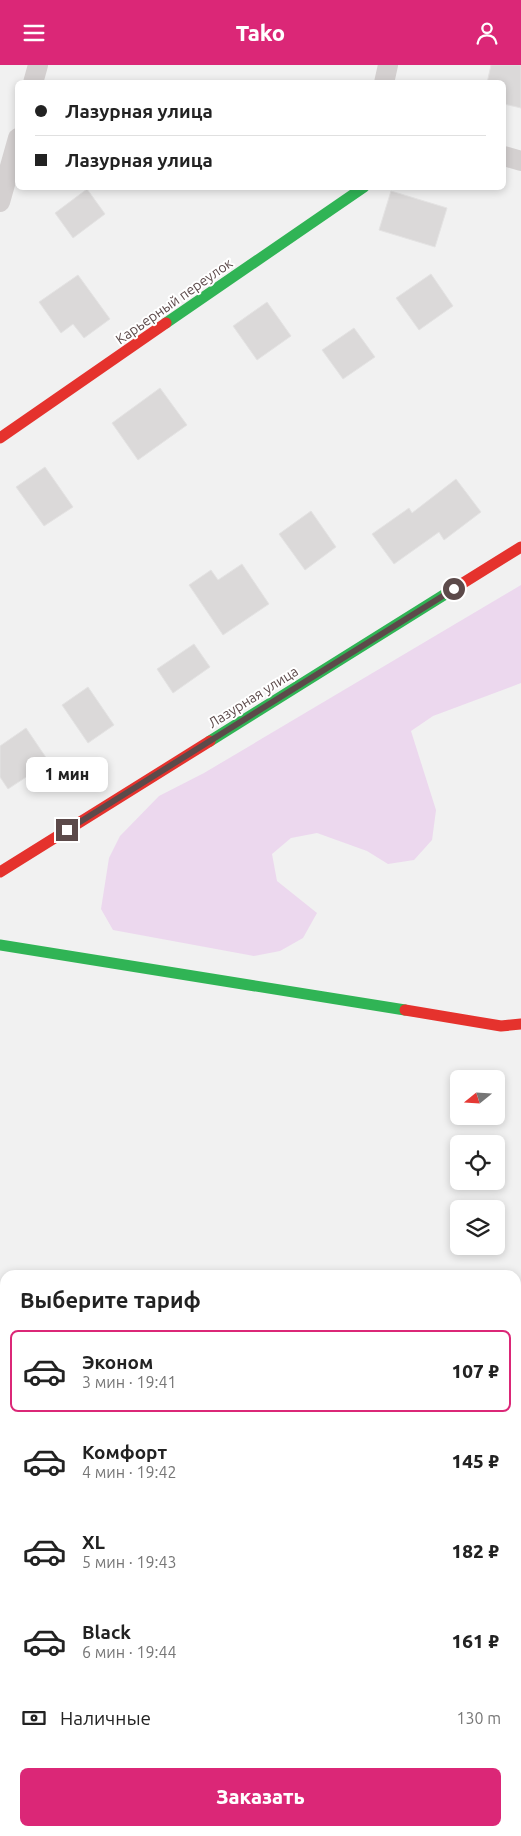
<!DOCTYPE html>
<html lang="ru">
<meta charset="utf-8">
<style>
:root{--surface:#fff;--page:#f6f6f6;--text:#222;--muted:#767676;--line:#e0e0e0;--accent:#db2777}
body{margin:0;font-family:Ubuntu,sans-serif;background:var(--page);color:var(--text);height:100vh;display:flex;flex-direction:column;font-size:19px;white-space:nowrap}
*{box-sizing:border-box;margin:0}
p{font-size:16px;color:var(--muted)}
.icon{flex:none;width:28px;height:28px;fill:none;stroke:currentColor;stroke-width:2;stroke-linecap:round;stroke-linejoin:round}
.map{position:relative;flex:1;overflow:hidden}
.panel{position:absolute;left:0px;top:1205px;width:521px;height:566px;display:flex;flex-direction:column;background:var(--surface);border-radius:15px 15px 0 0;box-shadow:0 2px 8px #0003}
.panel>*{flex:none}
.top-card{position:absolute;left:15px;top:15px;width:491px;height:110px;border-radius:8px;box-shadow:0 2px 8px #0003;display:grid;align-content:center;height:110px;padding:0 20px;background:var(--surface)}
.needle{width:32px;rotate:252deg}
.buttons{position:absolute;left:450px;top:1005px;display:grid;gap:10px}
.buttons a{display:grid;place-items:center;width:55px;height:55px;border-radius:8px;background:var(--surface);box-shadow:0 2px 8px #0003;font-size:25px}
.end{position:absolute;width:22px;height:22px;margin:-11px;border:6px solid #5c4a4a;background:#fff;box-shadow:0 0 0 2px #fff}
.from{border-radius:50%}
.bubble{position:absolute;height:35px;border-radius:8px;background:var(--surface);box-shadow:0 2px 8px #0003;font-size:16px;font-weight:800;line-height:35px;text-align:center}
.top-card b{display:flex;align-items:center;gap:18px;height:48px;font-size:19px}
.top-card b+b{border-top:1px solid var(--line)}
.top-card i{width:12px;height:12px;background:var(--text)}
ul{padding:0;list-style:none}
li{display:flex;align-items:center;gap:15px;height:82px;margin:0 10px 8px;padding:0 10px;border:2px solid transparent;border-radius:8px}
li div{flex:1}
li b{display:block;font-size:19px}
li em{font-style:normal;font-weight:800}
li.on{border-color:var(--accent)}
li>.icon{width:45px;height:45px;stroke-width:1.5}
h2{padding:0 20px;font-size:22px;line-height:60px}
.pay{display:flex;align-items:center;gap:12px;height:55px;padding:0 20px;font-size:19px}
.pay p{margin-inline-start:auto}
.primary-button{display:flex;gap:10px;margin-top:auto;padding:10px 20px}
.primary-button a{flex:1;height:58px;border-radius:8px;background:var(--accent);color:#fff;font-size:20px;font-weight:800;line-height:58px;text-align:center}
header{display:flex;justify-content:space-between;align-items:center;height:65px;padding:0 20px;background:var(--accent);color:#fff;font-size:22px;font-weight:800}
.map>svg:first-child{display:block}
.green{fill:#ecd8ee}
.building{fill:#dbd9d9;stroke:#e4e3e3}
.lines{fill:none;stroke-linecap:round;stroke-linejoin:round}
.street{stroke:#d4d0d0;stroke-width:20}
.fast{stroke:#30b455;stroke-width:11}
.jam{stroke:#e5322d;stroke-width:11}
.route{stroke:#5c4a4a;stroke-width:6}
.labels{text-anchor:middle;stroke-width:4;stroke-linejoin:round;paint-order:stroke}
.street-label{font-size:14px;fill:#5c4a4a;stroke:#fff}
</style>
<header><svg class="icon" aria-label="menu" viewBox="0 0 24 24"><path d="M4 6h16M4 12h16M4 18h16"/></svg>Tako<svg class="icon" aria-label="person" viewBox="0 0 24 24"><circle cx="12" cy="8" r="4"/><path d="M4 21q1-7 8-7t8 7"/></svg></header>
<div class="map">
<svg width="521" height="1771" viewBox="0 0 521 1771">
<rect width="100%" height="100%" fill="#f1f1f1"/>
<polygon class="green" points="521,520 521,618 433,651 411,666 436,745 432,775 414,795 388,799 367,786 317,768 291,773 272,789 277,816 317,848 303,873 280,886 254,891 113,865 101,844 109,793 120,771 159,731 204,708"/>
<g class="building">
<polygon points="491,0 521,0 521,43 504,39 504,18 487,18"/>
<polygon points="87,124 105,149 73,173 55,148"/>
<polygon points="391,126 447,143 435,182 379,165"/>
<polygon points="431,209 453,241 419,265 396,233"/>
<polygon points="78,210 110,254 84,273 73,259 61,268 39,237"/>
<polygon points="267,237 291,271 257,295 233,261"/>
<polygon points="354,263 375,292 343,314 322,285"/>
<polygon points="160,323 187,360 138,395 112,358"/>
<polygon points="45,402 73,442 44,461 16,422"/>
<polygon points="456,414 481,447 444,475 439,467 394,499 372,469 409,443 412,448"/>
<polygon points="311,446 336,482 305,505 279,469"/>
<polygon points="242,499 269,539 223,570 189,520 211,505 218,515"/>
<polygon points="194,579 210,602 173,628 157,604"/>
<polygon points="88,622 114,660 88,678 62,640"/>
<polygon points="26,663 49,697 8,724 0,712 0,681"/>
</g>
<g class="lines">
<g class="street">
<polyline points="33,18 38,0"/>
<polyline points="384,18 388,0"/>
<polyline points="504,91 521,96"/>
<polyline points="0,137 18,73"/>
</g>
<g class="fast">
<polyline points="166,258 364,122"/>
<polyline points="210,676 447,528"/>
<polyline points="0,880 405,945"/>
</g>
<g class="jam">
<polyline points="0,373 166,258"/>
<polyline points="447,528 521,482"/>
<polyline points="0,807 210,676"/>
<polyline points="405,945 501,961 521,959"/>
</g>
</g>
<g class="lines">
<polyline class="route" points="67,765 454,524"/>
</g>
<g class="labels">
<g class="street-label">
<text transform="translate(174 236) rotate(-35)" y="5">Карьерный переулок</text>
<text transform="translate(253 632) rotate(-32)" y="5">Лазурная улица</text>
</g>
</g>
</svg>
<div class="buttons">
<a><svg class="needle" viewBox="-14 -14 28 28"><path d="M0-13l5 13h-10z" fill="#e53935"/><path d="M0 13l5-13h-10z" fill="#767676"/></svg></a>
<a><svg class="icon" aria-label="locate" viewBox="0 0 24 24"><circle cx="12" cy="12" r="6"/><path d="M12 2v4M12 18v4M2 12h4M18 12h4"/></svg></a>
<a><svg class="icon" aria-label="layers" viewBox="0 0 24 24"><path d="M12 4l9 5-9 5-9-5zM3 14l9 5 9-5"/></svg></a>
</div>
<i class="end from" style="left:454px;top:524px"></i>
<i class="end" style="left:67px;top:765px"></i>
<div class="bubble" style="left:26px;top:692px;width:82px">1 мин</div>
<div class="top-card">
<b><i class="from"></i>Лазурная улица</b>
<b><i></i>Лазурная улица</b>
</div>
<section class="panel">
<h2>Выберите тариф</h2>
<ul>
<li class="on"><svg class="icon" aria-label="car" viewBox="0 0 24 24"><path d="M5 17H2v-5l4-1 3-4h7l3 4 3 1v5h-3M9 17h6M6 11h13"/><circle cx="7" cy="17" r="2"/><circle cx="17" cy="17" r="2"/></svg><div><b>Эконом</b><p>3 мин · 19:41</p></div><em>107 ₽</em></li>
<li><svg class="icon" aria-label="car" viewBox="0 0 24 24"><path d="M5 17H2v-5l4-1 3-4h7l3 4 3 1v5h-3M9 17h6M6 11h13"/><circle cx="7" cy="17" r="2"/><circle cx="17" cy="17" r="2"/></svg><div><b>Комфорт</b><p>4 мин · 19:42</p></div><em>145 ₽</em></li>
<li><svg class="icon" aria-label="car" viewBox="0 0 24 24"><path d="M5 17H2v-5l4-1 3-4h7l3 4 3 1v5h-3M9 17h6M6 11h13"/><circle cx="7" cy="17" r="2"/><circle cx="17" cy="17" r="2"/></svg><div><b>XL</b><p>5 мин · 19:43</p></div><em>182 ₽</em></li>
<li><svg class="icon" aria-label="car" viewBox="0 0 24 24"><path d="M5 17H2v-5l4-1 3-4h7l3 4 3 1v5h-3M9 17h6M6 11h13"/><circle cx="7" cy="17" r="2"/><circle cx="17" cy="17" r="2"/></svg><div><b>Black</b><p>6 мин · 19:44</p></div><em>161 ₽</em></li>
</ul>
<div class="pay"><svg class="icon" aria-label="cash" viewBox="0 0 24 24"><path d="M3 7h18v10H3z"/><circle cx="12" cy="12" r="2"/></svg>Наличные<p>130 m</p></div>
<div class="primary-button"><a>Заказать</a></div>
</section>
</div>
